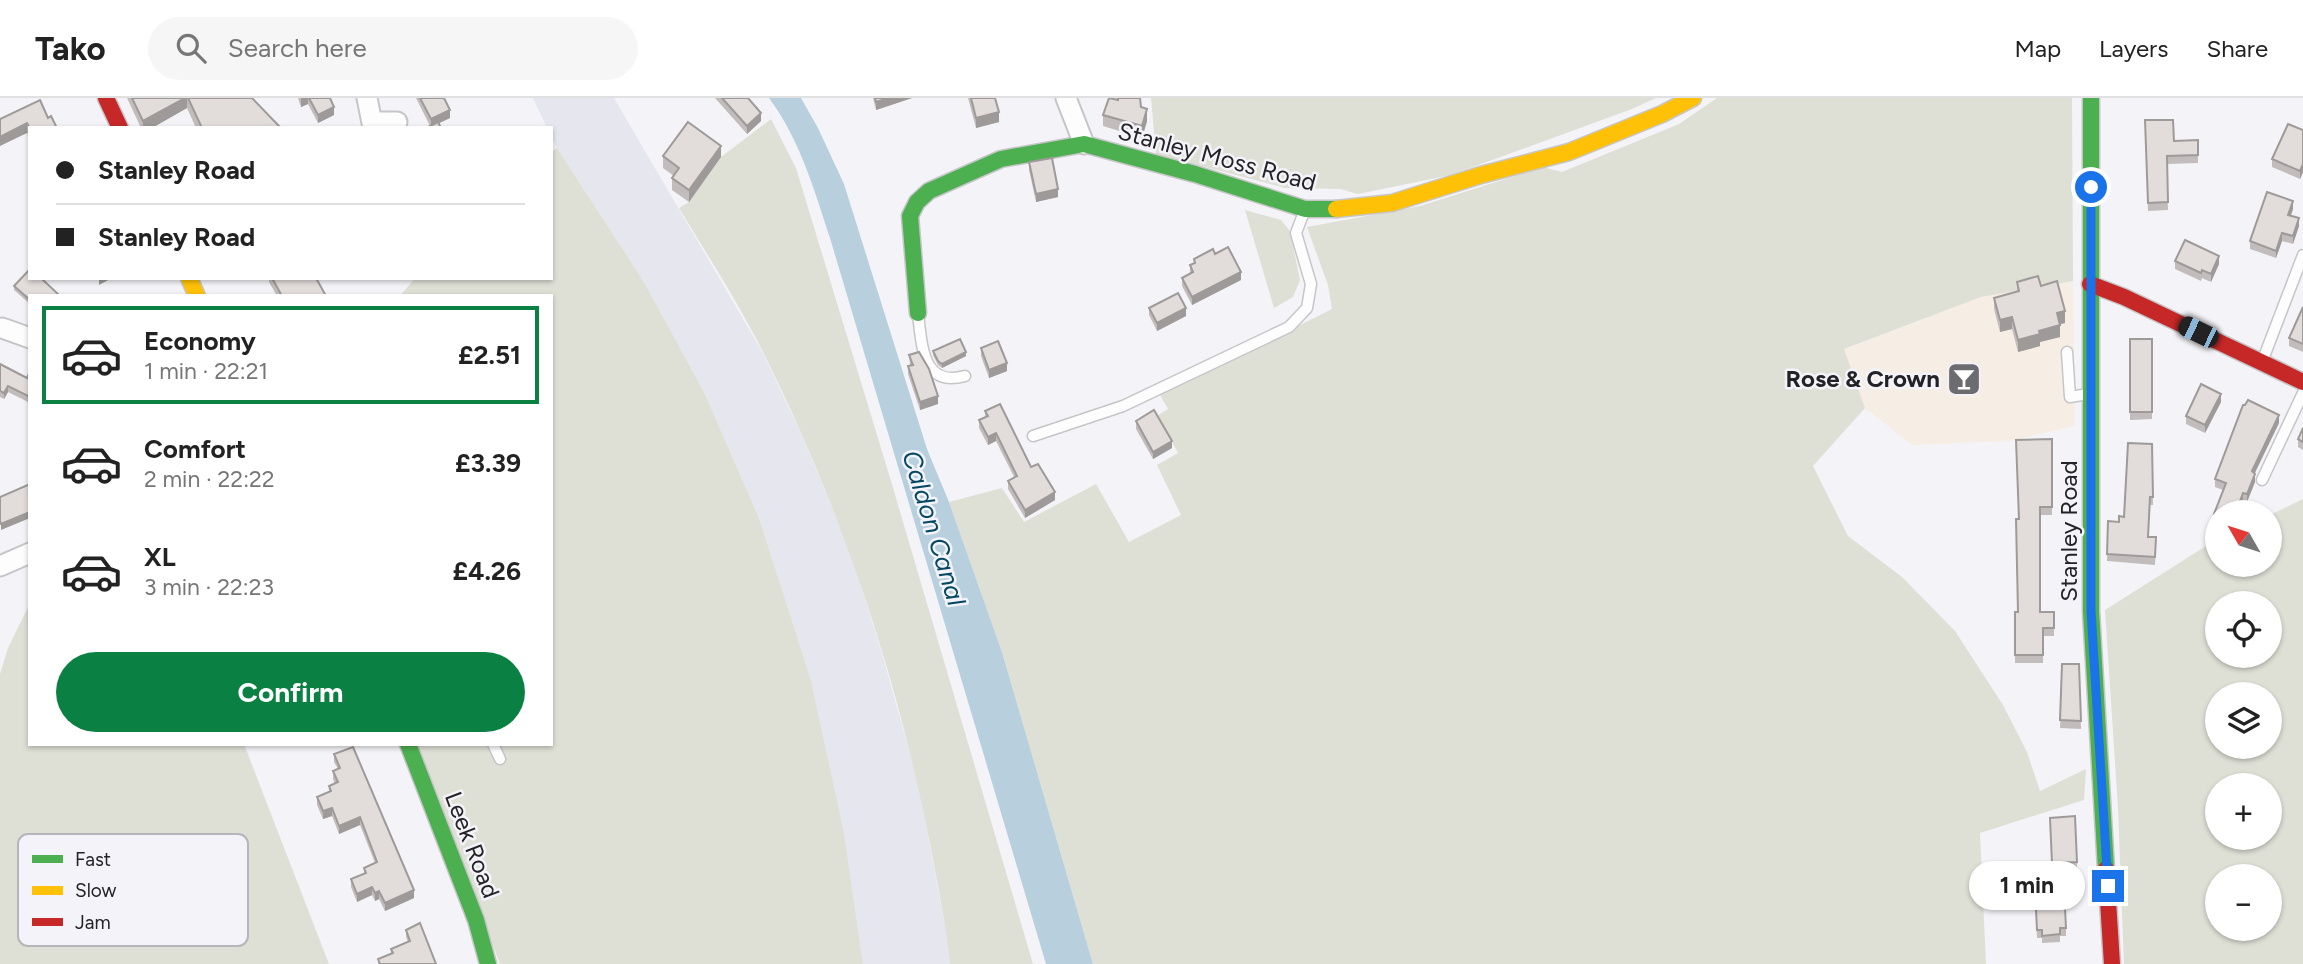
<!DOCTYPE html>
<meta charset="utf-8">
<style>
:root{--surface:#fff;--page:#f6f6f6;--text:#222;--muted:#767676;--line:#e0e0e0;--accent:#0b8043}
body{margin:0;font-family:Figtree,sans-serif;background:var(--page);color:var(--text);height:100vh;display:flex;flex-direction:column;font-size:26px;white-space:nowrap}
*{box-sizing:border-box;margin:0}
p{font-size:23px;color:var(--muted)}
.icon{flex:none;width:38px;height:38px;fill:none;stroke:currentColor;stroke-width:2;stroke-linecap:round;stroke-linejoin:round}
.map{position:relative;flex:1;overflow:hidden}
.drawer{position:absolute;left:28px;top:196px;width:525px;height:452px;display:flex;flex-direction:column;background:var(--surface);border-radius:0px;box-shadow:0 2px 5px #0004}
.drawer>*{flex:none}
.hud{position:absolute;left:28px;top:28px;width:525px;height:154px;border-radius:0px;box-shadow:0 2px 5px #0004;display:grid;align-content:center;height:154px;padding:0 28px;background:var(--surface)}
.needle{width:46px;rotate:309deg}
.tools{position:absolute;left:2205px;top:402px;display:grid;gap:14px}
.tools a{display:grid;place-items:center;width:77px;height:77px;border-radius:50%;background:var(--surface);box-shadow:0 2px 5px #0004;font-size:35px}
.end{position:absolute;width:32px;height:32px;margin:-16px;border:9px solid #1a73e8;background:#fff;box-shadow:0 0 0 4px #fff}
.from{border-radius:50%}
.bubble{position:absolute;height:49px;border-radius:24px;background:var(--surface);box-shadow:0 2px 5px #0004;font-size:23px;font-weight:700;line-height:49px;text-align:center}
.car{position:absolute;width:21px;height:42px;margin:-21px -10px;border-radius:9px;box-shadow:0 0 5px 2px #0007;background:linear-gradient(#222 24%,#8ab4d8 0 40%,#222 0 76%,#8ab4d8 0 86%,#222 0)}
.hud b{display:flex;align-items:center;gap:24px;height:66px;font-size:26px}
.hud b+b{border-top:2px solid var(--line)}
.hud i{width:18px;height:18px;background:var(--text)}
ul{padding:12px 0 0;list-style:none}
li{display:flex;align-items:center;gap:21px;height:98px;margin:0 14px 10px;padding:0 14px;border:4px solid transparent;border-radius:0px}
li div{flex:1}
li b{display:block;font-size:26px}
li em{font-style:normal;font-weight:700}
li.current{border-color:var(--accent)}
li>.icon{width:63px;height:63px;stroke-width:1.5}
.button{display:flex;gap:14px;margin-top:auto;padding:14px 28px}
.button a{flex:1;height:80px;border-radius:42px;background:var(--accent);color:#fff;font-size:28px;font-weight:700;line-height:80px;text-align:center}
header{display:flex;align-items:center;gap:42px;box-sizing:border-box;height:98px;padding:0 35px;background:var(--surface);border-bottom:2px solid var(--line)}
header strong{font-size:33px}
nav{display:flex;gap:38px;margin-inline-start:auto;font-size:24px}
.search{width:490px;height:63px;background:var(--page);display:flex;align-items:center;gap:18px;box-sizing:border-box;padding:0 24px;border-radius:38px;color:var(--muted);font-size:26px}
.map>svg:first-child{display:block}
.commercial{fill:#f6ede4}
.built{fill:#e6e6ef}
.green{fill:#dee0d6;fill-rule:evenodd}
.water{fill:#b8d0dd}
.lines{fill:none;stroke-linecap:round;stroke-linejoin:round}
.lane-casing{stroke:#c6c6c9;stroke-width:13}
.street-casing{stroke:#c6c6c9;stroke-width:23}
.fast-casing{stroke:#c6c6c9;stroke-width:19}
.slow-casing{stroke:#c6c6c9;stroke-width:19}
.jam-casing{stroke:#c6c6c9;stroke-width:19}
.lane{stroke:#fdfdfe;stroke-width:10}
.street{stroke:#fdfdfe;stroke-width:19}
.fast{stroke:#4caf50;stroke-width:16}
.slow{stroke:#ffc107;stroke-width:16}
.jam{stroke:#c62828;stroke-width:16}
.wall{fill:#c2bdbc}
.shaded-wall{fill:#9e9a99}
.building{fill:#e2dcdb;stroke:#9e9a99;stroke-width:2}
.route{stroke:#1a73e8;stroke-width:9}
.labels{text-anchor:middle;stroke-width:5;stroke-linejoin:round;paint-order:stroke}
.street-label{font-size:24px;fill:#232326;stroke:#f3f3f9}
.poi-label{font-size:24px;font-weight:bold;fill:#232326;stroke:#f3f3f9;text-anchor:end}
.water-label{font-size:26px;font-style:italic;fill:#044961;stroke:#f3f3f9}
.key{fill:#f3f3f9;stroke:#b5b5ba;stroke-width:2}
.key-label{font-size:19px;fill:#232326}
</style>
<header>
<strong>Tako</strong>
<div class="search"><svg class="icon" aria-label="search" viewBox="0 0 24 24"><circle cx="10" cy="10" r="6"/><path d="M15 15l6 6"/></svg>Search here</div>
<nav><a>Map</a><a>Layers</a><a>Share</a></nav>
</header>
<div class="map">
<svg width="2303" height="866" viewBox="0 0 2303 866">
<rect width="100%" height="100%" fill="#f4f4f8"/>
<polygon class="commercial" points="2073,183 2075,328 2009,343 1912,347 1865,310 1843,252 1981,199"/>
<polygon class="built" points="533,0 614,0 763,255 804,342 849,451 881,552 918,684 947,839 950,866 863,866 844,734 811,582 759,420 704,294 644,184 557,50 551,38 551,30 547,30"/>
<g class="green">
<polygon points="1151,0 1656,0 1632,11 1451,77 1358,96 1340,91 1285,90 1156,56"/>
<polygon points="1717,0 2072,0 2073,183 1981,199 1844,251 1865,310 1813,368 1848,438 1902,479 1955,533 2003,607 2027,654 2040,693 2086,671 2084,702 1980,735 1986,866 1093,866 1002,554 949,404 1002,390 1024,424 1096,386 1129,444 1181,417 1157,367 1178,355 1158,317 1168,311 1160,297 1332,211 1328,187 1307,129 1420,108 1543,69 1562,74 1679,26"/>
<path d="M771,21L796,70L891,383L1033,866H950C946,827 938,789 931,751C898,580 842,413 764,256C739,206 708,158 679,110L689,104L721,59Z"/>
<polygon points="557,50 644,184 704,294 759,420 811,582 844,734 863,866 500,866 416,646 551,646 551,198 400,198 415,180 551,180 551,55"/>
<polygon points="1245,112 1281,122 1290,133 1300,182 1293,199 1274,210"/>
<path d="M2303,401V866H2124L2118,710L2105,512L2217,441V467H2270V417ZM2217,506H2270V558H2217ZM2217,597H2270V649H2217ZM2217,688H2270V740H2217ZM2217,779H2270V831H2217Z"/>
<polygon points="30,505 30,646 244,646 329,866 0,866 0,576 8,550"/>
</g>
<path class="water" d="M769,0H801L818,30L844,86L927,351L949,404L1002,554L1093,866H1046L830,140C814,91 800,42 769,0Z"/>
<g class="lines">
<g class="lane-casing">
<g id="lane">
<path d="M918,216C922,247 922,290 965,278"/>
<polyline points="2067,254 2070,299 2088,296"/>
<polyline points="2262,264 2303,157"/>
<polyline points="1033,338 1123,308 1289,229 1307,210 1311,186 1296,135 1304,114"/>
<polyline points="2262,382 2303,295"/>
<polyline points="493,646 500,661"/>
</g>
</g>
<g class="street-casing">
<g id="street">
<polyline points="367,0 373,30"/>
<polyline points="1066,0 1084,46"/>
<polyline points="373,24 397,24"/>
<polyline points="2,230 30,240"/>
<polyline points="0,468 30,455"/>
</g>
</g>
<g class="fast-casing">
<g id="fast">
<polyline points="2091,0 2091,513 2106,771"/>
<polyline points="918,215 910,118 917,104 929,93 1001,61 1084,46 1195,76 1305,111 1336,111"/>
<polyline points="408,646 476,822 488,866"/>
</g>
</g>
<g class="slow-casing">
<g id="slow">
<polyline points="1336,111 1392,105 1481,77 1569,54 1662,16 1693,0"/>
<polyline points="189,180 197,198"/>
</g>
</g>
<g class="jam-casing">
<g id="jam">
<polyline points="106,0 120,30"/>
<polyline points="2090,186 2124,199 2303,284"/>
<polyline points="2106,771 2112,866"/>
</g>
</g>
<use href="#lane" class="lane"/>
<use href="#street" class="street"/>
<use href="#fast" class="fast"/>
<use href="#slow" class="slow"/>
<use href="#jam" class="jam"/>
</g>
<g class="wall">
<polygon points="127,0 252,0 279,30 196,30 187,10 152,30 141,30"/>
<polygon points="298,0 330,0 334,17 318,25 308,6 301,9"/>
<polygon points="416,0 444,0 450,20 439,25 430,28"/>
<polygon points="715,0 748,0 761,23 747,36"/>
<polygon points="873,0 912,0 876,12"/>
<polygon points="968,0 995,0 999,24 976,30"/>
<polygon points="1116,0 1140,0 1141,9 1147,23 1142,40 1103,28 1103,17 1117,2"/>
<polygon points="48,20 30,30 30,40 27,35 0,21"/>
<polygon points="2145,22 2174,43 2198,42 2198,65 2167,66 2168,112 2148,113"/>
<polygon points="2303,32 2303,74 2300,81 2272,69 2272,61"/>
<polygon points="663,58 721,59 689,104 672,92 672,80 674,78 663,70"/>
<polygon points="1029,64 1058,99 1036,104 1029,72"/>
<polygon points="2293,111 2291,117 2299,128 2293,146 2282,143 2276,160 2250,151 2250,143"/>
<polygon points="1215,156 1241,182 1192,207 1182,188 1182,180 1190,176 1190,167 1194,165 1194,161"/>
<polygon points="2175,163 2219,166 2211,184 2202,180 2201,183 2175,171"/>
<polygon points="269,180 316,180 326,198 277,198 269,184"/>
<polygon points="2017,184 2065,225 2060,226 2060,239 2040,244 2040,248 2018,254 2012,231 2000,234 1994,211 1994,200 2017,194"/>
<polygon points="14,188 30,198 30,206 14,192"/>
<polygon points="2303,209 2303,254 2289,248 2289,240"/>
<polygon points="1149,210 1186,218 1157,233 1149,217"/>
<polygon points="2130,241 2152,241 2152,321 2130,322"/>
<polygon points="981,250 1007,273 989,280 981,258"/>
<polygon points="933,253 966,258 942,270 938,267 933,257"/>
<polygon points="909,257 938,306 920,312 908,276 908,268 910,267"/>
<polygon points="0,266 27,280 30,273 30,305 8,294 4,301 0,299"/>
<polygon points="2221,304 2205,335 2186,326 2186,318"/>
<polygon points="985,313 1031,369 1055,402 1025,420 1008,391 1008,383 1014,379 996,343 988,347 979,330 979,322 985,319"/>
<polygon points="1136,323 1172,350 1153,361 1136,331"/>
<polygon points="2279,325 2254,375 2255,384 2247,404 2243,403 2239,415 2217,415 2217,425 2214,424 2214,416 2223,392 2215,389 2215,381"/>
<polygon points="2303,330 2303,352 2298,349 2298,341"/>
<polygon points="2052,341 2052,417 2040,417 2040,514 2054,514 2054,538 2043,538 2043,565 2015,565 2015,514 2018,514 2018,421"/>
<polygon points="2152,346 2153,407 2150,407 2148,439 2156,447 2155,467 2107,463 2108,423 2119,424 2124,419"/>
<polygon points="2062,566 2079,566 2081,631 2060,630"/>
<polygon points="334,656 414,800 385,813 379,801 375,803 372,797 357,804 351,789 351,781 364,776 364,770 375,765 360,727 339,736 332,718 323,721 317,707 317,699 329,694 329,688 335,686 333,681 333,673 338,671 334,664"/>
<polygon points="2050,727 2077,764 2077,772 2052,773"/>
<polygon points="2035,799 2066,830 2066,838 2060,838 2060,844 2042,845 2042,840 2037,840"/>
<polygon points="406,832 436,866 378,866 378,861 391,856 391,851 408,844 406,839"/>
</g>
<g class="shaded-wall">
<polygon points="185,0 187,0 187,10 152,30 143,30 143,23"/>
<polygon points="302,0 308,0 308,6 301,9 301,1"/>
<polygon points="888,0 912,0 876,12 876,4"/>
<polygon points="334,9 334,17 318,25 318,17"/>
<polygon points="1147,11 1147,23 1142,40 1142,28"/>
<polygon points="450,12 450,20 431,29 431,21"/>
<polygon points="999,14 999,24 976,30 976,20"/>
<polygon points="761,15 761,23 747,36 747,28"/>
<polygon points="27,25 27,35 0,48 0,39"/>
<polygon points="721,48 721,59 689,104 689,92"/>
<polygon points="2303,66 2303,74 2300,81 2300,73"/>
<polygon points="1058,91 1058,99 1036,104 1036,96"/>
<polygon points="2293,103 2293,111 2288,125 2288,117"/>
<polygon points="2299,120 2299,128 2293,146 2293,138"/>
<polygon points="2282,135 2282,143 2276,160 2276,153"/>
<polygon points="2219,158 2219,166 2211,184 2211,176"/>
<polygon points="1241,174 1241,182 1192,207 1192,199"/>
<polygon points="99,180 112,180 99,187"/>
<polygon points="1186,210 1186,218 1157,233 1157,225"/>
<polygon points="2065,213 2065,225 2057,227 2057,215"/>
<polygon points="2012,219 2012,231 2000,234 2000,222"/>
<polygon points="2060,227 2060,239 2040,244 2040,248 2018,254 2018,242 2039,233"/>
<polygon points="966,254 966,258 942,270 942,266"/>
<polygon points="1007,265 1007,273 989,280 989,272"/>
<polygon points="8,288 8,294 4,301 4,295"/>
<polygon points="2221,296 2221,304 2205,335 2205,327"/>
<polygon points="938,298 938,306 920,312 920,304"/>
<polygon points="2279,317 2279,325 2252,381 2252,373"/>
<polygon points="996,335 996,343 988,347 988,339"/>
<polygon points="1172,343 1172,350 1153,361 1153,354"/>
<polygon points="2255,376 2255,384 2247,404 2247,396"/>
<polygon points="1055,394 1055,402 1025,420 1025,412"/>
<polygon points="2243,395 2243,403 2239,415 2236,415"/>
<polygon points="30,414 30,420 1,432 1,426"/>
<polygon points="332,710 332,718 323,721 323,713"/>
<polygon points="360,719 360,727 339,736 339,728"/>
<polygon points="372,789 372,797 357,804 357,796"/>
<polygon points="414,792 414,800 385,813 385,805"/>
<polygon points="379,793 379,801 375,803 375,795"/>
</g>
<g class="building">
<polygon points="132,0 185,0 143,23"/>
<polygon points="188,0 252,0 279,28 277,30 202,30"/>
<polygon points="309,0 330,0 334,9 318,17"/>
<polygon points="420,0 444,0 450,12 431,21"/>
<polygon points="722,0 748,0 761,15 747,28"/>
<polygon points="875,0 888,0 876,4"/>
<polygon points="971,0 995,0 999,14 976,20"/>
<polygon points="1109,0 1118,2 1118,0 1140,0 1141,9 1147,11 1142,28 1103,17"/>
<polygon points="40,2 48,20 51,18 57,30 30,30 30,31 27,25 0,39 0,21"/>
<polygon points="2145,22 2173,22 2174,43 2198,42 2198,57 2167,58 2168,104 2148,105"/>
<polygon points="438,24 441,30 426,30"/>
<polygon points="688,24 721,48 689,92 672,80 679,70 663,58"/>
<polygon points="2288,26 2303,32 2303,66 2300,73 2272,61"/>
<polygon points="1052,60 1058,91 1036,96 1029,64"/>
<polygon points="2267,94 2293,103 2288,117 2299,120 2293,138 2282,135 2276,153 2250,143"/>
<polygon points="2185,142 2219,158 2211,176 2202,172 2201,175 2175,163"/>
<polygon points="1228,149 1241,174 1192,199 1182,180 1193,174 1190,167 1195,165 1194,161 1213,151 1215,156"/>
<polygon points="30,171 30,180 41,180 60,198 30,198 30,202 14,188"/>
<polygon points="2038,178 2041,188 2057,183 2065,213 2057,215 2060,227 2039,233 2040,236 2018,242 2012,219 2000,222 1994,200 2019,193 2017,184"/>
<polygon points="272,180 316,180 326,198 282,198"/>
<polygon points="1178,195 1186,210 1157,225 1149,210"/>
<polygon points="2303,209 2303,246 2289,240"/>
<polygon points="960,241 966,254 942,266 938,263 933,253"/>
<rect x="2130" y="241" width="22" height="73"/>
<polygon points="998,243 1007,265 989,272 981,250"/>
<polygon points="919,254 929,271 938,298 920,304 908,268 913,267 909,257"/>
<polygon points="0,266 27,280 30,273 30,299 8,288 4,295 0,293"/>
<polygon points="2201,286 2221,296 2205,327 2186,318"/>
<polygon points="2248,302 2279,317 2252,373 2255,376 2247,396 2243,395 2236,415 2217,415 2217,417 2214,416 2226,385 2215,381 2243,307 2245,307"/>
<polygon points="1000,306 1031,369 1038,366 1055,394 1025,412 1008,383 1017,378 996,335 988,339 979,322 988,318 985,313"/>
<polygon points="1154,312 1172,343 1153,354 1136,323"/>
<polygon points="2303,330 2303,344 2298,341"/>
<polygon points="2052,341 2052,409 2040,409 2040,514 2054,514 2054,530 2043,530 2043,557 2015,557 2015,514 2018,514 2016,421 2019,421 2016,342"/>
<polygon points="2128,345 2152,346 2153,399 2150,399 2148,439 2156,439 2155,459 2107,456 2108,423 2119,424 2119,418 2124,419"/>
<polygon points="30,386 30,414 1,426 0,423 0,399"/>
<polygon points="2062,566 2079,566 2081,623 2060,622"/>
<polygon points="353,649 414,792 385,805 379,793 375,795 372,789 357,796 351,781 366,775 364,770 377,764 360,719 339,728 332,710 323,713 317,699 331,693 329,688 338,684 333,673 340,670 334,656"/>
<polygon points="2075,718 2077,764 2052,765 2050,720"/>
<polygon points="2064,790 2066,830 2060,830 2060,836 2042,838 2042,832 2037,832 2035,792"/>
<polygon points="420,825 436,866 380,866 378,861 393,855 391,851 410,843 406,832"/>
</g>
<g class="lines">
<polyline class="route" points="2091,89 2091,513 2108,788"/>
</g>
<defs>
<g id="bar-square" transform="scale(1.75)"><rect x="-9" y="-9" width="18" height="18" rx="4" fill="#6c6c70" stroke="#f3f3f9"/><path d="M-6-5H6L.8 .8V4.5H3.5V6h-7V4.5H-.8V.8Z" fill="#fff"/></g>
</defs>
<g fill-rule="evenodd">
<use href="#bar-square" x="1964" y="281"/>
</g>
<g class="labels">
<g class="street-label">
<text transform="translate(1217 59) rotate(15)" y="8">Stanley Moss Road</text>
<text transform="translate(2069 433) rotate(-90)" y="8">Stanley Road</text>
<text transform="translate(472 747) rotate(69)" y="8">Leek Road</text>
</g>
<g class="poi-label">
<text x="1940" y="289">Rose &amp; Crown</text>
</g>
<g class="water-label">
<text transform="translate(934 430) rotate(73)" y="9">Caldon Canal</text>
</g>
</g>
<rect x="18" y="736" width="230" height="112" rx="10" class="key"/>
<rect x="32" y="757" width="31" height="8" fill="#4caf50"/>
<rect x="32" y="788" width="31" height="9" fill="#ffc107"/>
<rect x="32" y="820" width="31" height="8" fill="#c62828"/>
<g class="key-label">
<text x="75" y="768">Fast</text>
<text x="75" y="799">Slow</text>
<text x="75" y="831">Jam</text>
</g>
</svg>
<div class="tools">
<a><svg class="needle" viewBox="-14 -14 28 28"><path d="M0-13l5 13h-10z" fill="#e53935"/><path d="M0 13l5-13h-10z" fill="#767676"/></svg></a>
<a><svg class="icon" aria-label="locate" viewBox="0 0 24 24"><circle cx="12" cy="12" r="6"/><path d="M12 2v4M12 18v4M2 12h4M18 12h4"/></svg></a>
<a><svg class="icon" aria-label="layers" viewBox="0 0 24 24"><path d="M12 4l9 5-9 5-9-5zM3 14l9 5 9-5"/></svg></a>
<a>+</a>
<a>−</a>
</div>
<i class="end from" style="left:2091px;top:89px"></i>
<i class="end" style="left:2108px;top:788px"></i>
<div class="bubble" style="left:1969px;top:763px;width:116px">1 min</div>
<i class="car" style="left:2198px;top:234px;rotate:296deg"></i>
<div class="hud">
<b><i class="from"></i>Stanley Road</b>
<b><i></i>Stanley Road</b>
</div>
<section class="drawer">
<ul>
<li class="current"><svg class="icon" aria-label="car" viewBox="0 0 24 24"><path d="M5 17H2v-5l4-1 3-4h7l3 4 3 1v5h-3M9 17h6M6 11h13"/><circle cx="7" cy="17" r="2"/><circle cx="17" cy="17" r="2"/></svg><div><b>Economy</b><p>1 min · 22:21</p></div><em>£2.51</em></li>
<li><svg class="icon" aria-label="car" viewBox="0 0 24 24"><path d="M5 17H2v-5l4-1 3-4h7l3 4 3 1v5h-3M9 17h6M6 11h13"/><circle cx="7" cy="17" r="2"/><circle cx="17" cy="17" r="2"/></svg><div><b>Comfort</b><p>2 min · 22:22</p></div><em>£3.39</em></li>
<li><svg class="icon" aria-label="car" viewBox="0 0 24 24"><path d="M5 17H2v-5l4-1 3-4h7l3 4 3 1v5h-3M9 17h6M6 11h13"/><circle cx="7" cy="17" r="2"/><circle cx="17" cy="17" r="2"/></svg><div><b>XL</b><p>3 min · 22:23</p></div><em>£4.26</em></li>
</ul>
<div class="button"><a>Confirm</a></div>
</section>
</div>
